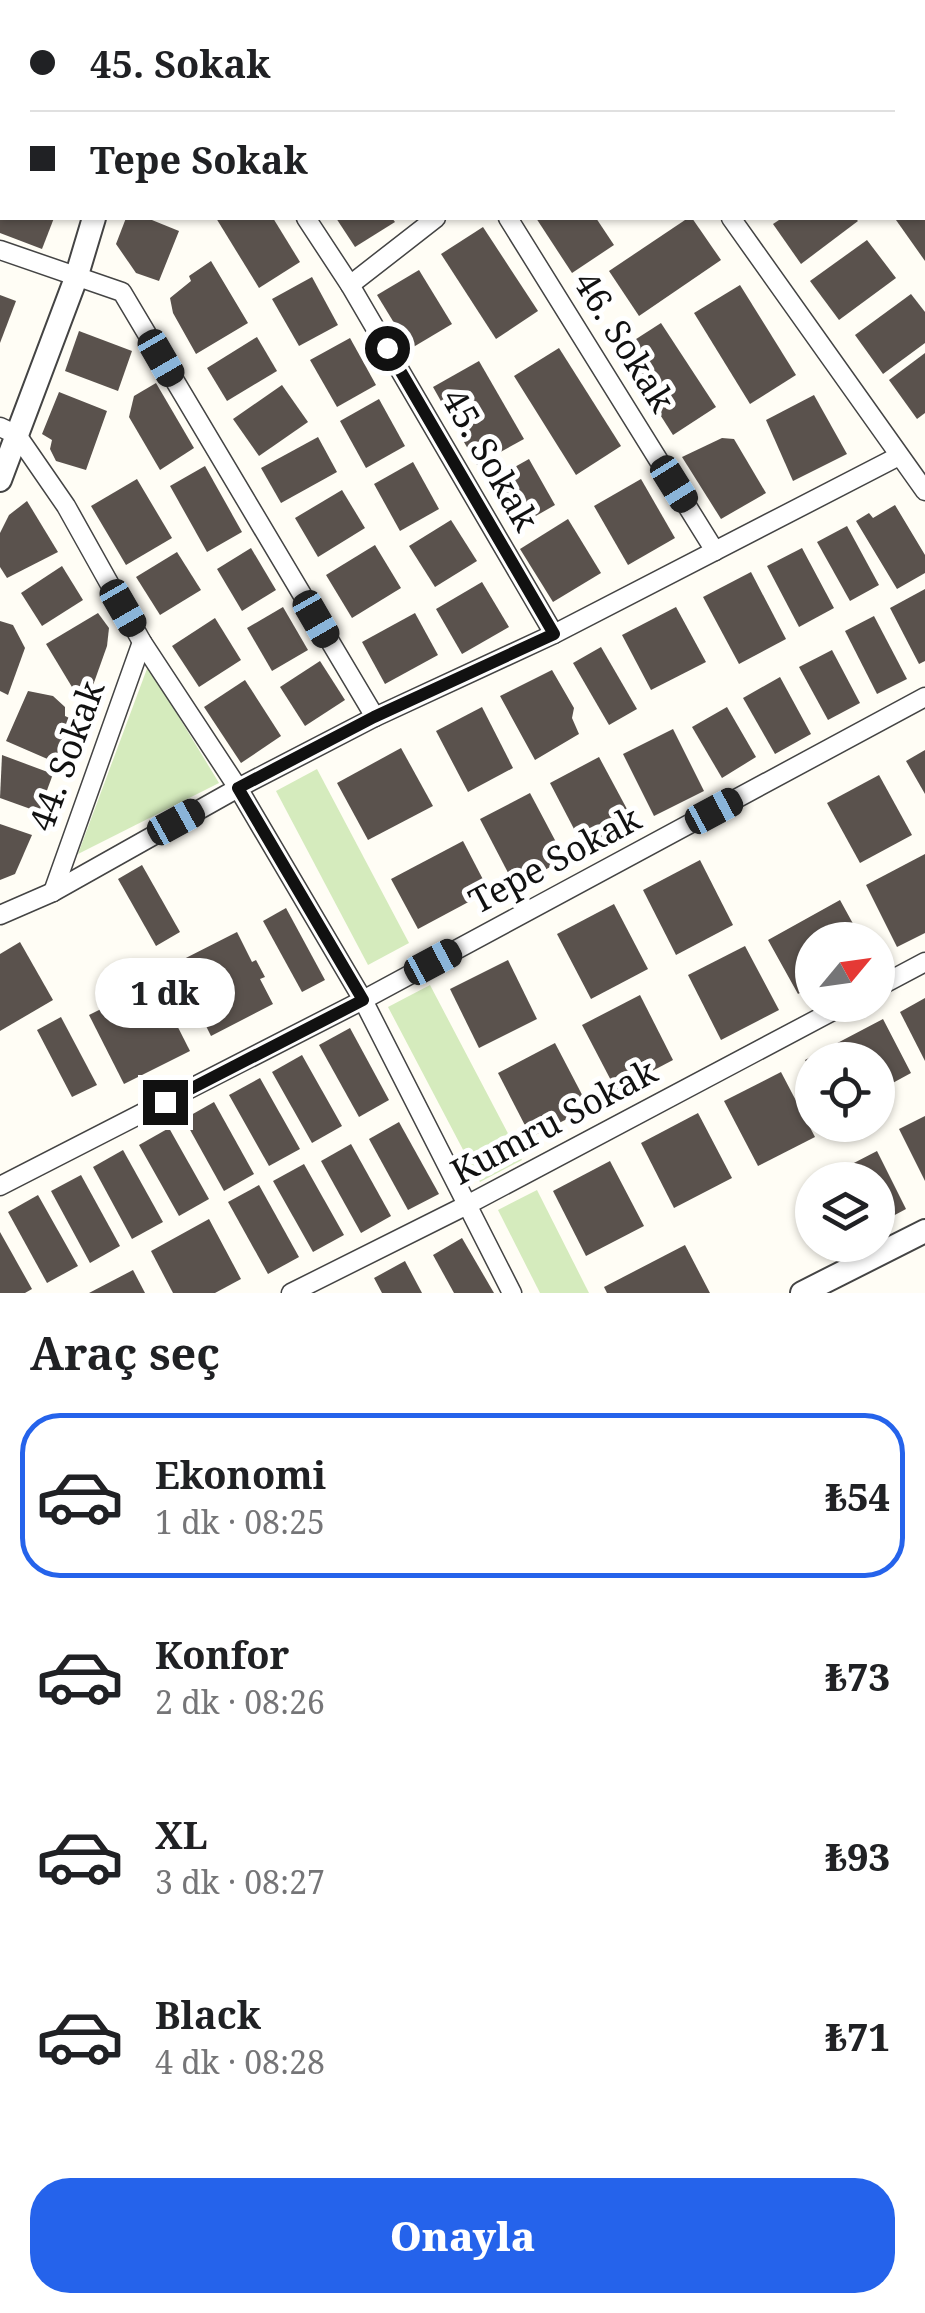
<!DOCTYPE html>
<html lang="tr">
<meta charset="utf-8">
<style>
:root{--surface:#fff;--page:#f2f2f2;--text:#202124;--muted:#757577;--line:#e0e0e0;--accent:#2563eb}
body{margin:0;font-family:"Noto Serif",serif;background:var(--page);color:var(--text);height:100vh;display:flex;flex-direction:column;font-size:38px;white-space:nowrap}
*{box-sizing:border-box;margin:0}
p{font-size:32px;color:var(--muted)}
.icon{flex:none;width:55px;height:55px;fill:none;stroke:currentColor;stroke-width:2;stroke-linecap:round;stroke-linejoin:round}
.map{position:relative;height:1293px;overflow:hidden}
.sheet{display:flex;flex-direction:column;background:var(--surface);flex:1}
.sheet>*{flex:none}
.guide{position:absolute;left:0px;top:0px;width:925px;height:220px;box-shadow:0 2px 8px #0004;display:grid;align-content:center;height:220px;padding:0 30px;background:var(--surface)}
.needle{width:65px;rotate:61deg}
.fabs{position:absolute;left:795px;top:922px;display:grid;gap:20px}
.fabs a{display:grid;place-items:center;width:100px;height:100px;border-radius:50%;background:var(--surface);box-shadow:0 2px 8px #0004;font-size:50px}
.end{position:absolute;width:45px;height:45px;margin:-22px;border:12px solid #111;background:#fff;box-shadow:0 0 0 5px #fff}
.from{border-radius:50%}
.bubble{position:absolute;height:70px;border-radius:35px;background:var(--surface);box-shadow:0 2px 8px #0004;font-size:32px;font-weight:800;line-height:70px;text-align:center}
.car{position:absolute;width:30px;height:60px;margin:-30px -15px;border-radius:12px;box-shadow:0 0 8px 2px #0007;background:linear-gradient(#222 24%,#8ab4d8 0 40%,#222 0 76%,#8ab4d8 0 86%,#222 0)}
.guide b{display:flex;align-items:center;gap:35px;height:95px;font-size:38px}
.guide b+b{border-top:2px solid var(--line)}
.guide i{width:25px;height:25px;background:var(--text)}
ul{padding:0;list-style:none}
li{display:flex;align-items:center;gap:30px;height:165px;margin:0 20px 15px;padding:0 10px;border:5px solid transparent;border-radius:40px}
li div{flex:1}
li b{display:block;font-size:38px}
li em{font-style:normal;font-weight:800}
li.on{border-color:var(--accent)}
li>.icon{width:90px;height:90px;stroke-width:1.5}
h2{padding:0 30px;font-size:45px;line-height:120px}
.button{display:flex;gap:20px;margin-top:auto;padding:20px 30px}
.button a{flex:1;height:115px;border-radius:40px;background:var(--accent);color:#fff;font-size:40px;font-weight:800;line-height:115px;text-align:center}
.map>svg:first-child{display:block}
.green{fill:#d5ebbd}
.building{fill:#5a524d}
.lines{fill:none;stroke-linecap:round;stroke-linejoin:round}
.minor-casing{stroke:#444;stroke-width:21}
.tertiary-casing{stroke:#444;stroke-width:26}
.minor{stroke:#fff;stroke-width:18}
.tertiary{stroke:#fff;stroke-width:22}
.route{stroke:#111;stroke-width:12}
.labels{text-anchor:middle;stroke-width:10;stroke-linejoin:round;paint-order:stroke}
.street-label{font-size:35px;fill:#111;stroke:#fff}
</style>
<div class="map">
<svg width="925" height="1293" viewBox="0 0 925 1293">
<rect width="100%" height="100%" fill="#fffdf5"/>
<g class="green">
<polygon points="148,666 219,783 78,854"/>
<polygon points="317,769 409,943 368,965 276,791"/>
<polygon points="430,985 522,1160 480,1182 388,1007"/>
<polygon points="537,1190 589,1293 540,1293 498,1210"/>
</g>
<g class="building">
<polygon points="0,218 54,218 42,249 0,233"/>
<polygon points="126,218 147,218 179,231 159,281 136,273 116,244"/>
<polygon points="216,218 273,218 300,262 259,288"/>
<polygon points="336,218 392,218 395,222 355,247"/>
<polygon points="536,218 596,218 614,245 572,273"/>
<polygon points="688,218 692,218 721,260 639,316 609,271"/>
<polygon points="782,218 855,218 858,221 801,264 773,224"/>
<polygon points="899,218 925,218 925,261 896,220"/>
<polygon points="483,227 538,311 496,339 441,254"/>
<polygon points="867,240 896,278 839,320 810,281"/>
<polygon points="211,261 248,323 196,354 173,313 170,298 191,281 189,276"/>
<polygon points="419,270 452,324 410,349 377,295"/>
<polygon points="312,277 338,325 299,346 272,299"/>
<polygon points="740,285 796,375 750,404 694,313"/>
<polygon points="911,294 925,312 925,343 883,374 855,335"/>
<polygon points="0,295 16,301 0,343"/>
<polygon points="661,323 716,407 673,435 619,350"/>
<polygon points="79,331 132,351 118,391 65,371"/>
<polygon points="257,337 277,371 227,401 207,368"/>
<polygon points="350,338 376,385 337,407 310,360"/>
<polygon points="559,348 621,446 576,475 514,376"/>
<polygon points="925,353 925,413 917,419 889,380"/>
<polygon points="479,361 524,439 477,465 433,387"/>
<polygon points="156,383 194,448 160,470 129,417 134,396"/>
<polygon points="282,385 308,422 259,456 233,419"/>
<polygon points="59,392 107,411 86,470 56,461 50,449 52,440 42,434"/>
<polygon points="814,395 847,454 793,481 766,420"/>
<polygon points="379,399 405,446 366,468 340,421"/>
<polygon points="318,437 337,472 281,503 261,468"/>
<polygon points="722,438 734,439 766,493 721,519 682,457"/>
<polygon points="529,459 555,505 513,529 486,483"/>
<polygon points="413,462 439,509 400,531 374,484"/>
<polygon points="205,466 242,532 207,552 170,486"/>
<polygon points="137,479 172,538 126,565 91,506"/>
<polygon points="641,479 675,538 628,565 594,506"/>
<polygon points="342,490 365,528 318,557 295,518"/>
<polygon points="27,501 58,552 7,578 0,567 0,533 9,515"/>
<polygon points="895,505 925,555 925,573 897,589 856,521 869,513 873,518"/>
<polygon points="568,519 601,573 553,602 520,549"/>
<polygon points="451,520 477,561 435,587 409,546"/>
<polygon points="847,526 879,585 850,601 817,542"/>
<polygon points="375,545 401,588 352,618 326,575"/>
<polygon points="251,548 276,590 242,611 217,569"/>
<polygon points="802,548 834,608 799,627 767,566"/>
<polygon points="177,552 201,590 160,615 136,577"/>
<polygon points="62,566 83,600 42,626 21,593"/>
<polygon points="751,572 786,639 739,664 703,597"/>
<polygon points="482,582 509,627 462,654 436,609"/>
<polygon points="925,589 925,661 919,664 890,608"/>
<polygon points="283,607 308,650 272,671 247,628"/>
<polygon points="676,607 706,662 651,690 622,635"/>
<polygon points="98,613 109,628 107,646 91,691 78,697 46,644"/>
<polygon points="415,613 438,655 385,684 362,642"/>
<polygon points="874,616 907,679 877,694 845,631"/>
<polygon points="215,618 241,660 199,687 172,646"/>
<polygon points="0,621 13,625 25,648 8,695 0,691"/>
<polygon points="601,647 637,709 609,725 573,663"/>
<polygon points="832,650 860,703 828,720 799,667"/>
<polygon points="320,661 345,700 305,726 280,687"/>
<polygon points="552,670 574,708 572,718 579,734 535,760 500,696"/>
<polygon points="780,677 811,734 775,754 743,698"/>
<polygon points="245,680 281,736 241,763 204,707"/>
<polygon points="28,691 53,696 65,707 65,716 78,722 59,764 6,741"/>
<polygon points="482,707 513,768 468,792 436,731"/>
<polygon points="727,707 756,757 722,778 692,727"/>
<polygon points="673,729 704,791 654,816 623,754"/>
<polygon points="401,748 433,806 368,840 337,783"/>
<polygon points="925,750 925,794 906,761"/>
<polygon points="2,755 53,774 39,812 0,798"/>
<polygon points="599,757 635,824 585,850 550,783"/>
<polygon points="879,775 912,835 860,863 827,803"/>
<polygon points="530,793 565,859 515,886 480,819"/>
<polygon points="0,824 32,835 15,874 0,880"/>
<polygon points="463,841 489,891 418,929 391,879"/>
<polygon points="925,854 925,933 897,947 866,885"/>
<polygon points="700,860 733,925 676,955 643,890"/>
<polygon points="142,865 180,932 156,946 118,879"/>
<polygon points="840,900 862,940 812,940 812,986 798,994 768,940"/>
<polygon points="614,904 648,969 591,999 557,934"/>
<polygon points="286,908 325,980 302,992 263,921"/>
<polygon points="237,932 252,962 256,960 265,977 260,979 273,1004 211,1036 198,1010 194,1012 186,996 190,994 174,964"/>
<polygon points="20,942 53,1000 0,1031 0,954"/>
<polygon points="745,946 779,1010 721,1040 688,975"/>
<polygon points="508,960 537,1019 479,1048 450,989"/>
<polygon points="155,982 190,1051 124,1084 89,1015"/>
<polygon points="640,995 673,1060 616,1090 582,1025"/>
<polygon points="925,998 925,1061 900,1012"/>
<polygon points="61,1017 97,1085 72,1097 37,1030"/>
<polygon points="883,1019 911,1073 878,1091 878,1060 812,1060 812,1072 805,1060"/>
<polygon points="350,1028 389,1100 359,1117 319,1045"/>
<polygon points="555,1043 589,1108 531,1137 498,1073"/>
<polygon points="302,1055 342,1126 312,1143 272,1072"/>
<polygon points="781,1072 815,1137 758,1166 724,1101"/>
<polygon points="260,1078 300,1149 269,1166 229,1095"/>
<polygon points="214,1102 254,1174 224,1191 184,1119"/>
<polygon points="698,1113 732,1178 674,1208 641,1143"/>
<polygon points="925,1116 925,1181 899,1129"/>
<polygon points="399,1122 439,1194 408,1210 369,1139"/>
<polygon points="169,1128 209,1199 179,1216 139,1145"/>
<polygon points="351,1144 391,1216 361,1233 321,1161"/>
<polygon points="123,1150 163,1222 132,1239 93,1167"/>
<polygon points="877,1151 906,1209 878,1224 878,1180 821,1180"/>
<polygon points="610,1161 644,1226 586,1256 553,1191"/>
<polygon points="304,1164 344,1235 313,1252 273,1181"/>
<polygon points="81,1175 120,1246 90,1263 51,1191"/>
<polygon points="259,1185 299,1257 268,1274 228,1202"/>
<polygon points="38,1195 78,1266 47,1283 8,1212"/>
<polygon points="209,1219 241,1279 215,1293 173,1293 151,1251"/>
<polygon points="0,1232 32,1289 25,1293 0,1293"/>
<polygon points="462,1238 494,1293 454,1293 433,1255"/>
<polygon points="685,1245 710,1293 607,1293 604,1287"/>
<polygon points="405,1261 422,1293 382,1293 374,1278"/>
<polygon points="133,1270 145,1293 89,1293"/>
</g>
<g class="lines">
<g class="minor-casing">
<g id="minor">
<polyline points="370,0 372,2"/>
<polyline points="578,0 579,2"/>
<polyline points="858,0 860,2"/>
<polyline points="684,2 686,0"/>
<polyline points="922,87 925,90"/>
<polyline points="0,106 2,107"/>
<polyline points="306,218 350,285 554,634"/>
<polyline points="508,218 715,551"/>
<polyline points="731,218 925,491"/>
<polyline points="0,250 122,292 375,717"/>
<polyline points="350,285 436,218"/>
<polyline points="0,427 17,435 66,506 142,642 238,788 363,1000 512,1293"/>
<polyline points="53,892 142,642"/>
<polyline points="0,915 53,892 238,788 375,717 554,634 899,456"/>
<polyline points="878,987 925,962"/>
<polyline points="0,1186 363,1000 925,697"/>
<polyline points="291,1293 467,1205 844,1005"/>
</g>
</g>
<g class="tertiary-casing">
<g id="tertiary">
<polyline points="160,2 160,0"/>
<polyline points="0,480 76,278 94,218"/>
<polyline points="802,1293 925,1231"/>
</g>
</g>
<use href="#minor" class="minor"/>
<use href="#tertiary" class="tertiary"/>
</g>
<g class="lines">
<polyline class="route" points="165,1102 363,1000 238,788 374,717 554,634 387,348"/>
</g>
<g class="labels">
<g class="street-label">
<text transform="translate(624 342) rotate(58)" y="12">46. Sokak</text>
<text transform="translate(490 460) rotate(60)" y="12">45. Sokak</text>
<text transform="translate(67 756) rotate(-70)" y="12">44. Sokak</text>
<text transform="translate(555 860) rotate(-28)" y="12">Tepe Sokak</text>
<text transform="translate(554 1122) rotate(-28)" y="12">Kumru Sokak</text>
</g>
</g>
</svg>
<div class="fabs">
<a><svg class="needle" viewBox="-14 -14 28 28"><path d="M0-13l5 13h-10z" fill="#e53935"/><path d="M0 13l5-13h-10z" fill="#757577"/></svg></a>
<a><svg class="icon" aria-label="locate" viewBox="0 0 24 24"><circle cx="12" cy="12" r="6"/><path d="M12 2v4M12 18v4M2 12h4M18 12h4"/></svg></a>
<a><svg class="icon" aria-label="layers" viewBox="0 0 24 24"><path d="M12 4l9 5-9 5-9-5zM3 14l9 5 9-5"/></svg></a>
</div>
<i class="end from" style="left:387px;top:348px"></i>
<i class="end" style="left:165px;top:1102px"></i>
<div class="bubble" style="left:95px;top:958px;width:140px">1 dk</div>
<i class="car" style="left:161px;top:358px;rotate:150deg"></i>
<i class="car" style="left:674px;top:484px;rotate:148deg"></i>
<i class="car" style="left:123px;top:608px;rotate:150deg"></i>
<i class="car" style="left:316px;top:619px;rotate:150deg"></i>
<i class="car" style="left:714px;top:811px;rotate:62deg"></i>
<i class="car" style="left:176px;top:822px;rotate:61deg"></i>
<i class="car" style="left:433px;top:962px;rotate:62deg"></i>
<div class="guide">
<b><i class="from"></i>45. Sokak</b>
<b><i></i>Tepe Sokak</b>
</div>
</div>
<section class="sheet">
<h2>Araç seç</h2>
<ul>
<li class="on"><svg class="icon" aria-label="car" viewBox="0 0 24 24"><path d="M5 17H2v-5l4-1 3-4h7l3 4 3 1v5h-3M9 17h6M6 11h13"/><circle cx="7" cy="17" r="2"/><circle cx="17" cy="17" r="2"/></svg><div><b>Ekonomi</b><p>1 dk · 08:25</p></div><em>₺54</em></li>
<li><svg class="icon" aria-label="car" viewBox="0 0 24 24"><path d="M5 17H2v-5l4-1 3-4h7l3 4 3 1v5h-3M9 17h6M6 11h13"/><circle cx="7" cy="17" r="2"/><circle cx="17" cy="17" r="2"/></svg><div><b>Konfor</b><p>2 dk · 08:26</p></div><em>₺73</em></li>
<li><svg class="icon" aria-label="car" viewBox="0 0 24 24"><path d="M5 17H2v-5l4-1 3-4h7l3 4 3 1v5h-3M9 17h6M6 11h13"/><circle cx="7" cy="17" r="2"/><circle cx="17" cy="17" r="2"/></svg><div><b>XL</b><p>3 dk · 08:27</p></div><em>₺93</em></li>
<li><svg class="icon" aria-label="car" viewBox="0 0 24 24"><path d="M5 17H2v-5l4-1 3-4h7l3 4 3 1v5h-3M9 17h6M6 11h13"/><circle cx="7" cy="17" r="2"/><circle cx="17" cy="17" r="2"/></svg><div><b>Black</b><p>4 dk · 08:28</p></div><em>₺71</em></li>
</ul>
<div class="button"><a>Onayla</a></div>
</section>
